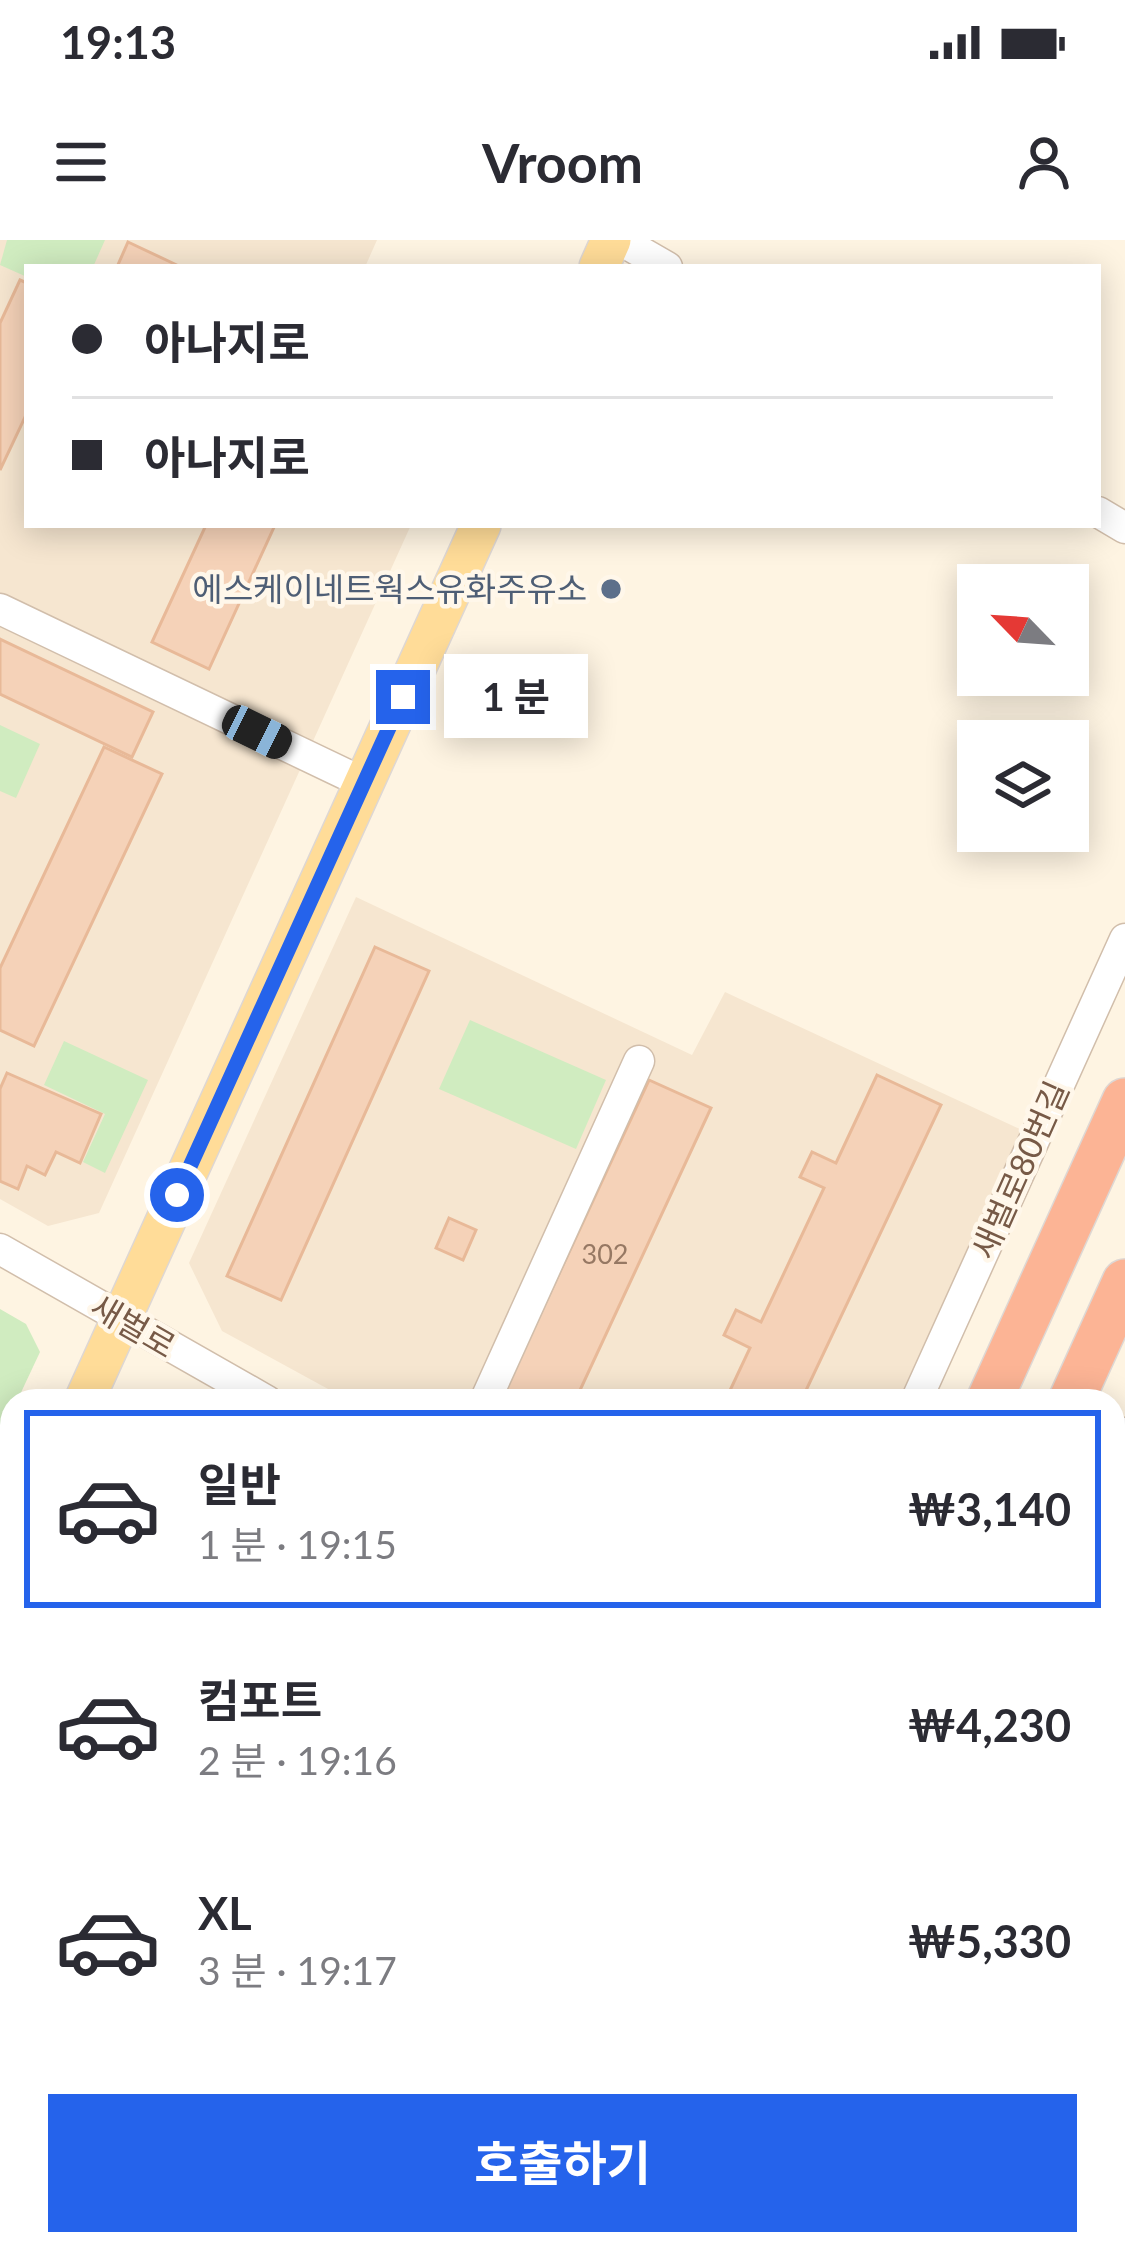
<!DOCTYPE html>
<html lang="ko">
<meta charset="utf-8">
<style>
:root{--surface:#fff;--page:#f2f2f3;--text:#2b2b33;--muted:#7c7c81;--line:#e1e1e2;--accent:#2563eb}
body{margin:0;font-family:Lato,"Noto Sans KR",sans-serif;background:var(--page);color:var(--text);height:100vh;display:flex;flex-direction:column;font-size:45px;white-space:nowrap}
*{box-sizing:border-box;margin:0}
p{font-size:39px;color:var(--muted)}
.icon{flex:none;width:66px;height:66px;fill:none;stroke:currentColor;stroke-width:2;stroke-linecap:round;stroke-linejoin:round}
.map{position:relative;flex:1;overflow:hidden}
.sheet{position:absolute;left:0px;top:1149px;width:1125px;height:867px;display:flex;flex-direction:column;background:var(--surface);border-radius:36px 36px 0 0;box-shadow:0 6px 30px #0003}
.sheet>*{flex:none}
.banner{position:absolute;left:24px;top:24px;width:1077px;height:264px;border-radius:0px;box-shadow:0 6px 30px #0003;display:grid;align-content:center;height:264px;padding:0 48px;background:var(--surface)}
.needle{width:78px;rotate:295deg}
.controls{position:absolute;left:957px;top:324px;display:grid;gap:24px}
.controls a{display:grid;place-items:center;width:132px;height:132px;border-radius:0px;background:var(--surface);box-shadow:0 6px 30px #0003;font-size:60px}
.end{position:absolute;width:54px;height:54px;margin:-27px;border:15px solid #2563eb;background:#fff;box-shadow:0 0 0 6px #fff}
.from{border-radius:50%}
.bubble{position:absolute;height:84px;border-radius:0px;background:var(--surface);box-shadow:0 6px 30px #0003;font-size:39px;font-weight:700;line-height:84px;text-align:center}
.car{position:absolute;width:36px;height:72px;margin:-36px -18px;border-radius:15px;box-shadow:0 0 9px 3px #0007;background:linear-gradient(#222 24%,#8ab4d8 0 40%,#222 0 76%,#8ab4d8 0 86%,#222 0)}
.banner b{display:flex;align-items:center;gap:42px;height:114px;font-size:45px}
.banner b+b{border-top:3px solid var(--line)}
.banner i{width:30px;height:30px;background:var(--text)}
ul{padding:21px 0 0;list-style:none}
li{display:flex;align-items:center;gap:36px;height:198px;margin:0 24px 18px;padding:0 24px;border:6px solid transparent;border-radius:0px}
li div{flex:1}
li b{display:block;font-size:45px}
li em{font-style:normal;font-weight:700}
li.active{border-color:var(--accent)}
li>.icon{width:108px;height:108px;stroke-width:1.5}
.cta{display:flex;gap:24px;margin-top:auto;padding:24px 48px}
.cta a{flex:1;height:138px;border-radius:0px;background:var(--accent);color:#fff;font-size:48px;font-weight:700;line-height:138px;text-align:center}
.status{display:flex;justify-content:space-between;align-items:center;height:84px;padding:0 60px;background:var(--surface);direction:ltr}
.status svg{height:33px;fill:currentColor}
header{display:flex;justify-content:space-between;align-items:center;height:156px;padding:0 48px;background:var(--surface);font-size:54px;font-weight:700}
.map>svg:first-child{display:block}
.residential{fill:#f6e6d0}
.green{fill:#d0ecc0}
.building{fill:#f5d2b8;stroke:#e8b998;stroke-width:3}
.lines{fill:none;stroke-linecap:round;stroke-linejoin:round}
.minor-casing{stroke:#d1beab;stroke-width:33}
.major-casing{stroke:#ded7d3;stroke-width:42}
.highway-casing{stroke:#ded7d3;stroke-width:48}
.minor{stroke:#fff;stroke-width:30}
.major{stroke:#ffdc98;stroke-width:39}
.highway{stroke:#fcb495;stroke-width:45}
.route{stroke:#2563eb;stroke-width:15}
.service-dot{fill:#5c6f8a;stroke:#fff7ea;stroke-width:4.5}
.labels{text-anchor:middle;stroke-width:9;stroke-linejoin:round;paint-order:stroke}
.number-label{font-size:27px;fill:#967863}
.service-label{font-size:33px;fill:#4e5e75;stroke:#fff7ea;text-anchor:end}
.street-label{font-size:33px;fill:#775a47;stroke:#fff7ea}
</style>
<div class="status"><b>19:13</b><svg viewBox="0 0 49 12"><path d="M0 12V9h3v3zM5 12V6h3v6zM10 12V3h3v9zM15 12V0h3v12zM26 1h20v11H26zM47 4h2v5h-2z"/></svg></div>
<header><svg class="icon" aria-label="menu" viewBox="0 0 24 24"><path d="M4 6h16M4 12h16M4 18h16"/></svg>Vroom<svg class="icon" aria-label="person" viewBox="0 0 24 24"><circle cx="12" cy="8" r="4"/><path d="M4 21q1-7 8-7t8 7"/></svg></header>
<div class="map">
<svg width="1125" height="2015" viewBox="0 0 1125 2015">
<rect width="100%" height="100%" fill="#fef4e2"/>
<g class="residential">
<polygon points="0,0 377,0 365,27 27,27 27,285 411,285 99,973 48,986 0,959"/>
<polygon points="356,657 692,815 725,752 1024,891 903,1161 350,1161 222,1091 189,1023"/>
<polygon points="12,1391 12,1601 0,1596 0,1417"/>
<polygon points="145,2004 514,2004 509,2015 140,2015"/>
</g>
<g class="green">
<polygon points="7,0 105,0 93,27 27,27 27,37 0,25"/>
<polygon points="0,485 40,504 16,558 0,551"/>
<polygon points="470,780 606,840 576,909 439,849"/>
<polygon points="64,801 148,840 105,933 83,922 105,874 44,845"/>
<polygon points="0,1069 26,1084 40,1112 17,1161 12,1161 12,1173 0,1199"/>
</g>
<g class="building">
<polygon points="128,2 181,27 117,27"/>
<polygon points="20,40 27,43 27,173 0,230 0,83"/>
<polygon points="206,285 275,285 209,429 152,402"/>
<polygon points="0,399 153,472 132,517 0,454"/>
<polygon points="104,507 162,534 34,806 0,790 0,728"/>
<polygon points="375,707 429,731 281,1060 227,1036"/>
<polygon points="7,833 101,874 80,923 56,912 45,935 27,926 18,949 0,941 0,849"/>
<polygon points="877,835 941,865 801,1161 725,1161 750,1108 724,1095 736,1070 761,1082 824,948 800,937 812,912 836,923"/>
<polygon points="649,840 711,868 575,1161 500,1161"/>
<polygon points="449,978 476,990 463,1020 436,1008"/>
<polygon points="12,1497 12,1548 0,1542 0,1523"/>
<polygon points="268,2004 304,2004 329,2015 263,2015"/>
</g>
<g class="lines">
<g class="minor-casing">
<g id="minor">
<polyline points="620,0 667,27"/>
<polyline points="1098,272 1125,288"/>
<polyline points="0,369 364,543"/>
<polyline points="0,1009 267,1161"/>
<polyline points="485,1161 639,821"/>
<polyline points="916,1161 1125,699"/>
<polyline points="1113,1219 1125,1193"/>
<polyline points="1113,1633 1125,1639"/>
<polyline points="124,2015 129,2004"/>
<polyline points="167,2015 172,2004"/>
<polyline points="378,2015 383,2004"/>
<polyline points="529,2015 534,2004"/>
<polyline points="754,2015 759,2004"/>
</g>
</g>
<g class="major-casing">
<g id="major">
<polyline points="599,27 611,0"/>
<polyline points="84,1161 481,285"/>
<polyline points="0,1349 12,1322"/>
</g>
</g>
<g class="highway-casing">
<g id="highway">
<polyline points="989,1161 1125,861"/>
<polyline points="1071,1161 1125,1042"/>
<polyline points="601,2015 606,2004"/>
<polyline points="684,2015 689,2004"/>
</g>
</g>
<use href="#minor" class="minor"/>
<use href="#major" class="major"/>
<use href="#highway" class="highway"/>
</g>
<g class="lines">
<polyline class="route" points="177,955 403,457"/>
</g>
<circle class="service-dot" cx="611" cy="349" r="12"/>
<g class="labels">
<g class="number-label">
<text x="605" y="1024">302</text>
</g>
<g class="service-label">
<text x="587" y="361">에스케이네트웍스유화주유소</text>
</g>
<g class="street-label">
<text transform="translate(1020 930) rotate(-66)" y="12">새벌로80번길</text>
<text transform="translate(133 1086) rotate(30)" y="12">새벌로</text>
</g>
</g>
</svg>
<div class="controls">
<a><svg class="needle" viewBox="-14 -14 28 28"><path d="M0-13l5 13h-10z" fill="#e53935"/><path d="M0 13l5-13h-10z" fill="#7c7c81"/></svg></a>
<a><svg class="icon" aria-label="layers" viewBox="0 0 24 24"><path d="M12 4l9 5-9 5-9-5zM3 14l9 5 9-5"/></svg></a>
</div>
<i class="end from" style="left:177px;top:955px"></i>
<i class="end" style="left:403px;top:457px"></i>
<div class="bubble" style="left:444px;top:414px;width:144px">1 분</div>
<i class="car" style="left:257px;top:492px;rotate:116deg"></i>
<div class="banner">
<b><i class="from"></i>아나지로</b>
<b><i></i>아나지로</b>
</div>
<section class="sheet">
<ul>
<li class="active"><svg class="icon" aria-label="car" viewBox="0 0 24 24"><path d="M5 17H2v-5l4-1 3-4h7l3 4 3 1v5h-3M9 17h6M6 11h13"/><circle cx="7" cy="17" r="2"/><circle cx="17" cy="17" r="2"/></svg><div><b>일반</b><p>1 분 · 19:15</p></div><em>₩3,140</em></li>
<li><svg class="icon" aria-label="car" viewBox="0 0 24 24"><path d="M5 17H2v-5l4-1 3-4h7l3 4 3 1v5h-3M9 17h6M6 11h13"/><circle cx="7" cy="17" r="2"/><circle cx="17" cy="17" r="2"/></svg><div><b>컴포트</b><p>2 분 · 19:16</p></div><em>₩4,230</em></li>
<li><svg class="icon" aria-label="car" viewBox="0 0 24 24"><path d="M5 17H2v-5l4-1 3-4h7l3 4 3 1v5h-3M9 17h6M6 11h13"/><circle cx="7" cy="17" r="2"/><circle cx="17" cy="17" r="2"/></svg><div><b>XL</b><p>3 분 · 19:17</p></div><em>₩5,330</em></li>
</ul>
<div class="cta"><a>호출하기</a></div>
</section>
</div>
